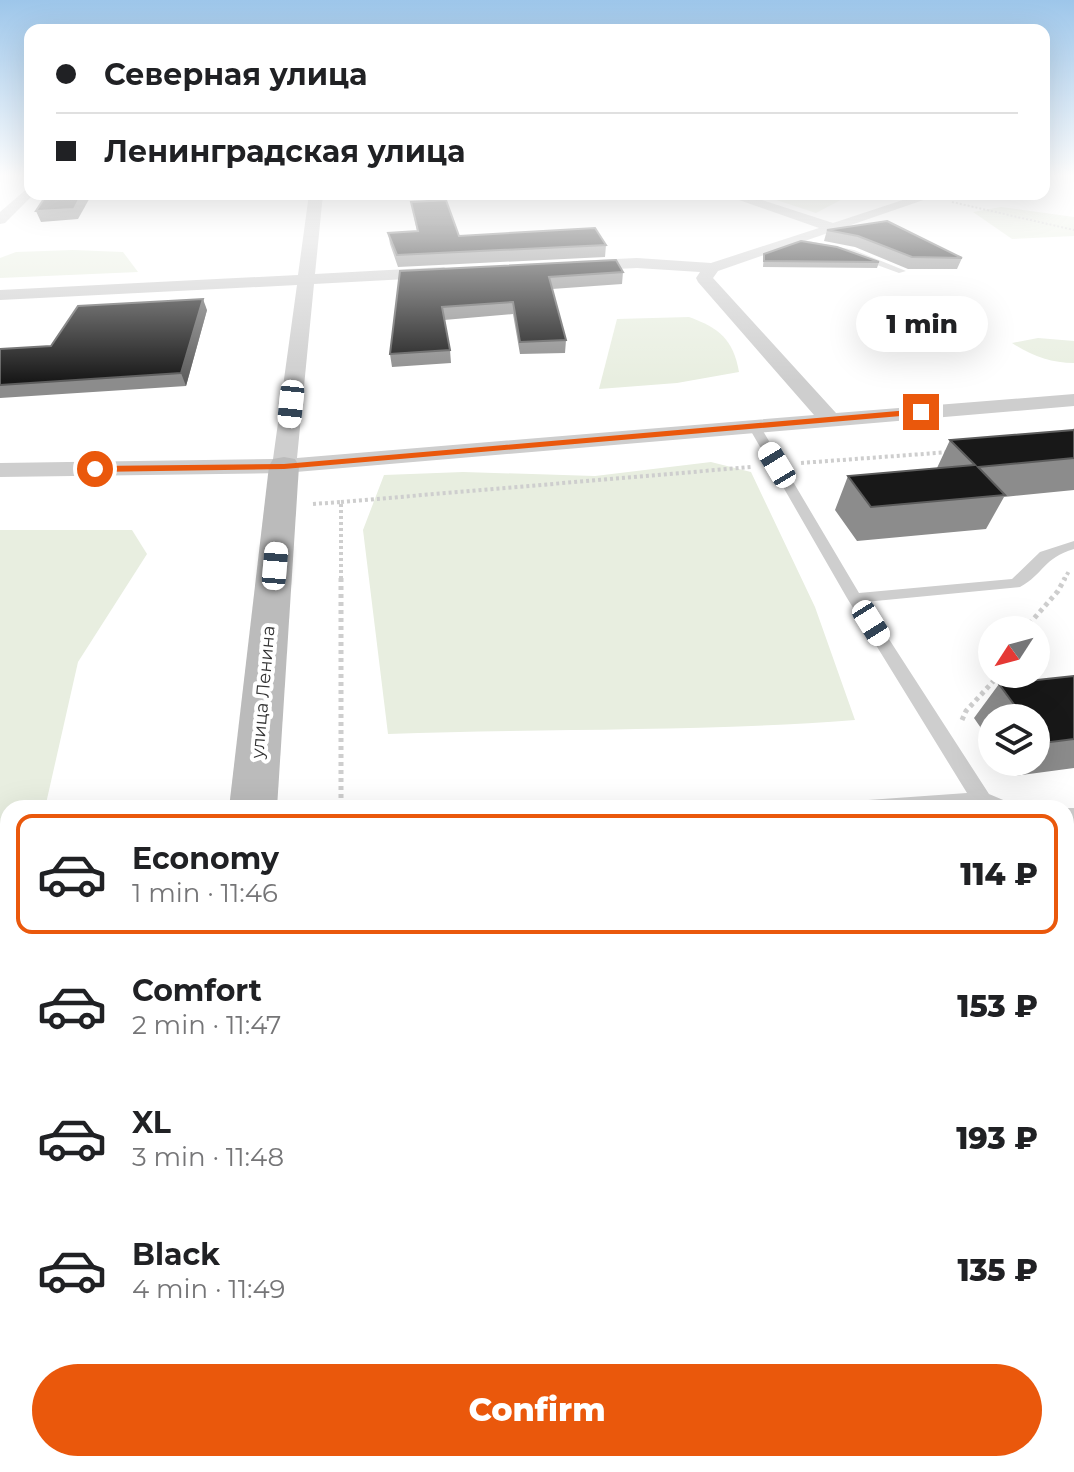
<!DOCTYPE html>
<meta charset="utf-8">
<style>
:root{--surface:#fff;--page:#f2f2f2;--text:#202124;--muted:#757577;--line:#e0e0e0;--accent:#ea580c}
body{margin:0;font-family:Montserrat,sans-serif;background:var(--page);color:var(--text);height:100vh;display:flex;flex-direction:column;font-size:30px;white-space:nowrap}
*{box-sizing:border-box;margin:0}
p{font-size:26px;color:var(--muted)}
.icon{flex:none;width:44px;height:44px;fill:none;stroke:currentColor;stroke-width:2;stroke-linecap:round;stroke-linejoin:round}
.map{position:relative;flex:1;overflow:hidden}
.sheet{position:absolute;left:0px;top:800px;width:1074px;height:672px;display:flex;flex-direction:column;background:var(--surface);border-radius:24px 24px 0 0;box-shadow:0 8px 32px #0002}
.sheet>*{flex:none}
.hud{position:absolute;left:24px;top:24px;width:1026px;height:176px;border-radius:16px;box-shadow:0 8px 32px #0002;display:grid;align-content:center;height:176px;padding:0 32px;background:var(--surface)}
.needle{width:52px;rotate:234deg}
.buttons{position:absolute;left:978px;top:616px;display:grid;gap:16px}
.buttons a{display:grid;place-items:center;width:72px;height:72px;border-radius:50%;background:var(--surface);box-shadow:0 8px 32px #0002;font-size:40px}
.end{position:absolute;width:36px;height:36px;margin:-18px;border:10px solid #ea580c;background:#fff;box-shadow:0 0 0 4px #fff}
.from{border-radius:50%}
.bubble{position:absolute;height:56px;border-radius:28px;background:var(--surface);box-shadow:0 8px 32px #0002;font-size:26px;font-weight:800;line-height:56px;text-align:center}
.car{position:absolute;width:24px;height:48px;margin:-24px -12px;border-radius:10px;box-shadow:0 0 6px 2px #0007;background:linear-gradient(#fff 24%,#345 0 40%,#fff 0 76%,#345 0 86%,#fff 0)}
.hud b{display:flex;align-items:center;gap:28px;height:76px;font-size:30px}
.hud b+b{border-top:2px solid var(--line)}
.hud i{width:20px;height:20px;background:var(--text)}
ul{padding:14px 0 0;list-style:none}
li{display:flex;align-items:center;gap:24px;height:120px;margin:0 16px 12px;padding:0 16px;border:4px solid transparent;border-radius:16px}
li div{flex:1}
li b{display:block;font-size:30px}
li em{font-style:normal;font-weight:800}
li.on{border-color:var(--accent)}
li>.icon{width:72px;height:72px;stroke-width:1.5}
.button{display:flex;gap:16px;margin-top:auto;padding:16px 32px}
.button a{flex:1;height:92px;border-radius:48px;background:var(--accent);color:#fff;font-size:32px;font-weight:800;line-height:92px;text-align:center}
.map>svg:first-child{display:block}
.green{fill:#e8eee0}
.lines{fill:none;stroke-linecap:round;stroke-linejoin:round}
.path-far3{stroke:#cecece;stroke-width:2;stroke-dasharray:2 2;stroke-linecap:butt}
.path-far2{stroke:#cecece;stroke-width:4;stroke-dasharray:3 3;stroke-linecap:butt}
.path-far1{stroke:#cecece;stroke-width:5;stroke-dasharray:4 4;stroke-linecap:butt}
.path{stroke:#cecece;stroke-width:6;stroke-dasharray:5 5;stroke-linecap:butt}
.lane{fill:#cecece;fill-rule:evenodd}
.street{fill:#cecece;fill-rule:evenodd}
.secondary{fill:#bbb;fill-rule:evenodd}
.wall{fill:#8c8c8c}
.shaded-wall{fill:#5d5d5d}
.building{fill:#181818;stroke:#5d5d5d;stroke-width:2}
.route{fill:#ea580c}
.labels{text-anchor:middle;stroke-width:8;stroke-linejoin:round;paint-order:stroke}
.far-street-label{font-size:18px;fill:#313131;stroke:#fff}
</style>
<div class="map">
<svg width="1074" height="1472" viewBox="0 0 1074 1472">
<rect width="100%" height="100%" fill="#fff"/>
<g class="green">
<polygon points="758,194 852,194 816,213"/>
<polygon points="1001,207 1074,217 1074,236 1012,239 973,212"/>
<polygon points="73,250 123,252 138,272 0,278 0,258 16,252"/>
<path d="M689,317C719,328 733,339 739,372L677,383L599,389L617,319Z"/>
<path d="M1038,338L1074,341V363C1051,363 1032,356 1012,343Z"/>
<path d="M711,462L751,472L815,607L855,720C700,732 544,728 388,734L363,530L384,475L463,472L595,476Z"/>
<polygon points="0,530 132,530 147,554 78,662 45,808 8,808 8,953 0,980"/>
</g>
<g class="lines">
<polyline class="path-far3" points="952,202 1074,230"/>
<g class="path-far2">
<polyline points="801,463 950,452"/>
<polyline points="341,502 751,467"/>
<polyline points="313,504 341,502 341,580"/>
<polyline points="1064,580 1069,571"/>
</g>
<g class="path-far1">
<polyline points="341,578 341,803"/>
<polyline points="1024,630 1058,591 1065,578"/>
<polyline points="962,720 966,711 1000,674"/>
</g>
<polyline class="path" points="341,801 341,808"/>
<g class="lane">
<polygon points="798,239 854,250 906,271 899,273 836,250 795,243"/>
<path d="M754,422L760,426L859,593L1012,579L1040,552L1074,541V549C1043,558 1044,574 1020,587L865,602L989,794L1008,802L1011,808H858L861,802L868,800L967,793L847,598L748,426Z"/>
<polygon points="1065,808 1074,808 1074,824 1066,824"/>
<polygon points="1066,910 1074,912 1074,932 1066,930"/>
<polygon points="1066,987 1074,991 1074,1015 1066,1011"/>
<polygon points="1066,1214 1074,1217 1074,1248 1066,1245"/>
<rect x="315" y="1464" width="32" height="8"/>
</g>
<g class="street">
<polygon points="30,186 30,194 34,194 5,223 0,224 0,212"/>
<polygon points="309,194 323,194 315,274 444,267 452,272 444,277 314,284 297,458 814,415 698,282 696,278 700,272 637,268 573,271 565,266 573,261 637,258 711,263 819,228 722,194 743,194 833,223 921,194 935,196 718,271 713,278 836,413 1074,394 1074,406 284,473 0,477 0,463 273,459 297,285 0,300 0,290 298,275"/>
</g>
<g class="secondary">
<polygon points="284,457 295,459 299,466 277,808 229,808 269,466 273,459"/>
<polygon points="146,1464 226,1464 225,1472 145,1472"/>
</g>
</g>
<g class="wall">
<polygon points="411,202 459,236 606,245 605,257 398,267 390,244 388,233 417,231"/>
<polygon points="827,230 962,258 957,269 908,269 855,247 824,241"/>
<polygon points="764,254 879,262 877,268 763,267"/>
<polygon points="400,271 623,272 622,284 552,289 566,340 565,353 520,354 513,314 444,320 450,350 451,363 392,367 390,354"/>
<polygon points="207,310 186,386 0,398 0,349 51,346"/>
<polygon points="1074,428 1074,490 1004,497 986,529 857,541 835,510 848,476 937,468 950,440 1073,430"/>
<polygon points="1074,676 1074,768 1014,776 1005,762 1036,762 1036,718 992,718 992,744 974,718 999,684"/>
<polygon points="1066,1028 1074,1032 1074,1176 1066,1171"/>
</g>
<g class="shaded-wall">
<polygon points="82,194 92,194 78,219 41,222 36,211"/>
<polygon points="203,299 207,310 186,386 181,373"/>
</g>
<g class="building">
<polygon points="47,194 82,194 74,209 36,211"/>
<polygon points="446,200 459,236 595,228 606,245 397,255 388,233 418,231 411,202"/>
<polygon points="887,221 962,258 912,257 858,236 827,230"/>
<polygon points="801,241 837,247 879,262 764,261 764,254"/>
<polygon points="616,260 623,272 549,277 566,340 520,342 513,302 442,307 450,350 390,354 400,271"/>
<polygon points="203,299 181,373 0,385 0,349 51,346 78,306"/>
<polygon points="1074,430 1074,458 978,467 1005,495 871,507 848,476 975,465 950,440"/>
<polygon points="1074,676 1074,739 1043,743 1036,734 1036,718 1024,718 999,684"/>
<polygon points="1066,1028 1074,1032 1074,1134 1066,1129"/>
<polygon points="415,1464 554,1464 555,1472 416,1472"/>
</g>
<linearGradient id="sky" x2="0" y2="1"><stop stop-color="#9dc6ea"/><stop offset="0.46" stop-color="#fff"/><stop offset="1" stop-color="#fff" stop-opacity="0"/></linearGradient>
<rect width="1074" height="381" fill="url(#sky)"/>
<polygon class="route" points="921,409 924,414 284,469 95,472 90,469 95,466 284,464"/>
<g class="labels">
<g class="far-street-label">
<text transform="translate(263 692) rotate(-85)" y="6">улица Ленина</text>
</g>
</g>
</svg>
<div class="buttons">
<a><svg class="needle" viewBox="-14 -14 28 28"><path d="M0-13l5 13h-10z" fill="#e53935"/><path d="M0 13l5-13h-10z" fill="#757577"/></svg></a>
<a><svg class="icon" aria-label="layers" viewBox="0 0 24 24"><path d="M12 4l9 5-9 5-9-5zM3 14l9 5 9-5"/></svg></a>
</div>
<i class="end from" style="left:95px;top:469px"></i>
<i class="end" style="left:921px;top:412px"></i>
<div class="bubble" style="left:856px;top:296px;width:132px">1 min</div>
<i class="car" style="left:291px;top:404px;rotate:186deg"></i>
<i class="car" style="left:777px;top:465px;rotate:329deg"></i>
<i class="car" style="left:275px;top:566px;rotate:5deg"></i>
<i class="car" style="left:871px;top:623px;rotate:148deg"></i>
<div class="hud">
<b><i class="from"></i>Северная улица</b>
<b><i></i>Ленинградская улица</b>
</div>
<section class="sheet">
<ul>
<li class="on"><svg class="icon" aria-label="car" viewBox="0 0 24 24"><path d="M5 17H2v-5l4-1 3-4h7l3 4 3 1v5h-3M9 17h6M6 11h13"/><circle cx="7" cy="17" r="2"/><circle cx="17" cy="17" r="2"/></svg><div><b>Economy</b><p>1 min · 11:46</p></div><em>114 ₽</em></li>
<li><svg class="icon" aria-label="car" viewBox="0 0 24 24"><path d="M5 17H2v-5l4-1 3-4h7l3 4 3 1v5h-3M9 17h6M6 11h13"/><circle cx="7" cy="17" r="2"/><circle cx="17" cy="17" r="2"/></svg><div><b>Comfort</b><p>2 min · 11:47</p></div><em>153 ₽</em></li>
<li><svg class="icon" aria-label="car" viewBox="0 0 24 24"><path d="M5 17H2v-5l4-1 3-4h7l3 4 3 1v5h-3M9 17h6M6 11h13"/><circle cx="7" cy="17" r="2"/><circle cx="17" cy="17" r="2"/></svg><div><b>XL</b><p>3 min · 11:48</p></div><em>193 ₽</em></li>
<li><svg class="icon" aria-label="car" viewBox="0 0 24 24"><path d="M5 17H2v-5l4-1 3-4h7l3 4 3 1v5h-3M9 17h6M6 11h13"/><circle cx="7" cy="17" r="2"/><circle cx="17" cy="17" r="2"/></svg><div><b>Black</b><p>4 min · 11:49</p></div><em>135 ₽</em></li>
</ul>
<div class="button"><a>Confirm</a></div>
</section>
</div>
